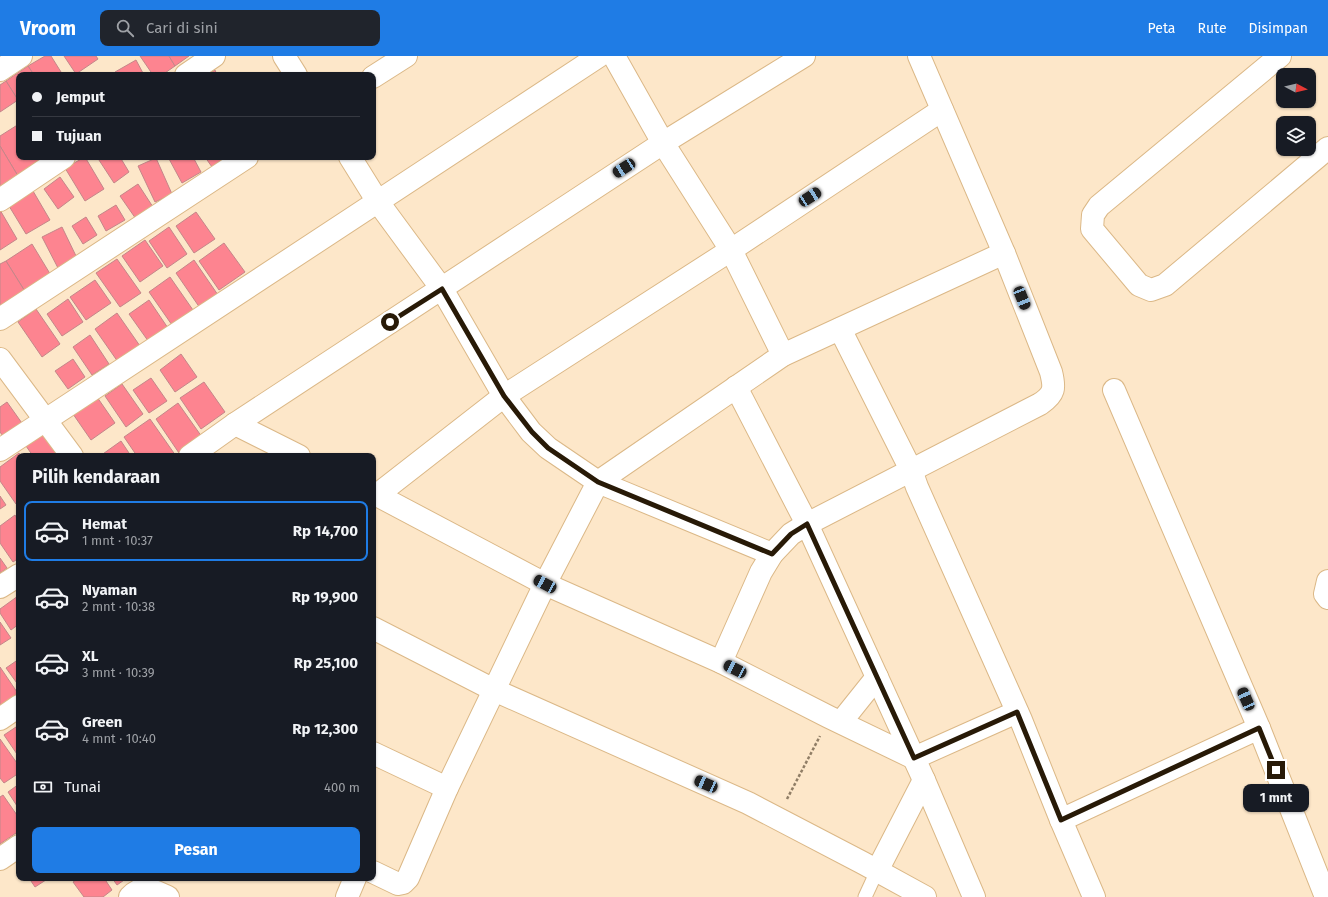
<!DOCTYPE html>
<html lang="id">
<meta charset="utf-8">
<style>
:root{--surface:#171b24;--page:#20242c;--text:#f1f3f6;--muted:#9ea1a6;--line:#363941;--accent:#1f7ce5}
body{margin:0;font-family:"Fira Sans",sans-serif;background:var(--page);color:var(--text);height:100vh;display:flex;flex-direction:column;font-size:15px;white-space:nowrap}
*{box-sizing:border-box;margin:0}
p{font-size:13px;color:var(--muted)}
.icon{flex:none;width:22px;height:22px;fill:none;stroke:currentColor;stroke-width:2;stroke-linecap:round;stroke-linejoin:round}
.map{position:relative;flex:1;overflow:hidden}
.drawer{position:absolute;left:16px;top:397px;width:360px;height:428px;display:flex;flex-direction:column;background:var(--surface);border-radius:8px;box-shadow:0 1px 3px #0004}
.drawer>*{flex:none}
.hud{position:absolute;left:16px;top:16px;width:360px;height:88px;border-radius:8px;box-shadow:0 1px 3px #0004;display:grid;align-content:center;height:88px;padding:0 16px;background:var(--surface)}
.needle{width:26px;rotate:97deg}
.fabs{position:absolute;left:1276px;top:12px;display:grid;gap:8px}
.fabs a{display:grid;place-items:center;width:40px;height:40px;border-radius:8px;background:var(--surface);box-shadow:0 1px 3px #0004;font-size:20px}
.end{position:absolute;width:18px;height:18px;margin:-9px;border:5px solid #281a07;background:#fff;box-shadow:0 0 0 2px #fff}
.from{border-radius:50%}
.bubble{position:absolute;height:28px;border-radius:8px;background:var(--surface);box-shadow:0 1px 3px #0004;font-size:13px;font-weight:700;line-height:28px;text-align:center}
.car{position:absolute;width:12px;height:24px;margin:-12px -6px;border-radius:5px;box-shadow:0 0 3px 1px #0007;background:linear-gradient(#222 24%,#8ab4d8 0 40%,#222 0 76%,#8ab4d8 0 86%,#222 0)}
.hud b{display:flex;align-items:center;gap:14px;height:38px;font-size:15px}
.hud b+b{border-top:1px solid var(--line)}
.hud i{width:10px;height:10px;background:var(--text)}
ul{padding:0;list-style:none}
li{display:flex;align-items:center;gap:12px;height:60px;margin:0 8px 6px;padding:0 8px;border:2px solid transparent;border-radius:8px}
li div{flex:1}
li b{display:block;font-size:15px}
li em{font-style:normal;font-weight:700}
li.active{border-color:var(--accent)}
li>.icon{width:36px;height:36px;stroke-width:1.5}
h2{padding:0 16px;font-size:18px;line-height:48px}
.pay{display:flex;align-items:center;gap:10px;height:44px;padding:0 16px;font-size:15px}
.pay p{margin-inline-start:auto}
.cta{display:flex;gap:8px;margin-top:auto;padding:8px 16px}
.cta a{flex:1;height:46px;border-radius:8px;background:var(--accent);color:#fff;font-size:16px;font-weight:700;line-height:46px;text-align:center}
header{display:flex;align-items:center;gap:24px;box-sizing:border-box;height:56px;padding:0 20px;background:var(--accent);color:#fff}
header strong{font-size:19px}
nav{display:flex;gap:22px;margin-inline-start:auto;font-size:14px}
.search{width:280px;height:36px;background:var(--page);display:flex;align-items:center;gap:10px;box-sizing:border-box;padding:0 14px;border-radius:8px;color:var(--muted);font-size:15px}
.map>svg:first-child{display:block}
.building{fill:#fd8490;stroke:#c48689}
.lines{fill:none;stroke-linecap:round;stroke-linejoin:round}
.lane-casing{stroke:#dbb887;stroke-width:15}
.street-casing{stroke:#dbb887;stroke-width:24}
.path{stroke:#907e66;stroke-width:2.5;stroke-dasharray:3 2;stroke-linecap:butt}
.lane{stroke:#fff;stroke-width:13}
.street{stroke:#fff;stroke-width:22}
.route{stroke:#281a07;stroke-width:5}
</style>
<header>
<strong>Vroom</strong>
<div class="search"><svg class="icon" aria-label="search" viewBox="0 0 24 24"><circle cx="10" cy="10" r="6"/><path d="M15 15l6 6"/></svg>Cari di sini</div>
<nav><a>Peta</a><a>Rute</a><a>Disimpan</a></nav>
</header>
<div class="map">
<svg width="1328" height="841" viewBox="0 0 1328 841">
<rect width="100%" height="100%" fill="#fde7c9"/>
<g class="building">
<polygon points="45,0 51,0 61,16 57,19 34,19 28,10"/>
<polygon points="64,0 96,0 98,3 76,18"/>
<polygon points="140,0 169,0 175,10 162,19 153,19"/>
<polygon points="169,0 189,0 175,10"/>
<polygon points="136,4 144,19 117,19 115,16"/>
<polygon points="28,10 34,19 19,19 19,43 18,44 6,25"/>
<polygon points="215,14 217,19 207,19"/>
<polygon points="6,25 18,44 0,56 0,29"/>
<polygon points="19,68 19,101 49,101 18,120 0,90 0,80"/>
<polygon points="0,90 18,120 0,131"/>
<polygon points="85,101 104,133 85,145 65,112"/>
<polygon points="97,101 120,101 129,116 114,127"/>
<polygon points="168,101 193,101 201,116 182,127"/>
<polygon points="205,101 228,101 212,111"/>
<polygon points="156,102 172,138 155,146 138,110"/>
<polygon points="60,121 74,141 58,153 44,133"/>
<polygon points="138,128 153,151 136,163 120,140"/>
<polygon points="33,135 50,164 26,178 9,150"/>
<polygon points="116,149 125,164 106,175 98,160"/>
<polygon points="0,154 17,183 0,194"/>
<polygon points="196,156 215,183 194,197 176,170"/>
<polygon points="86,161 97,179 83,188 72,170"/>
<polygon points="62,171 77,202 58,212 42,181"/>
<polygon points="169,171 187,198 167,212 149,185"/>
<polygon points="145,184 163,210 140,226 122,200"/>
<polygon points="224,187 245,216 219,234 199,205"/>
<polygon points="32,188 52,221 26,237 6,205"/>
<polygon points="117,203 141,237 120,251 96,217"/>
<polygon points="194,204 218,239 200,252 176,217"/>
<polygon points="6,205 26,237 2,252 0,248 0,208"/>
<polygon points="170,221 193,254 172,269 149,236"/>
<polygon points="95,224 111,247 86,264 70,241"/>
<polygon points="68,243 83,266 62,280 47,258"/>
<polygon points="149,244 170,275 151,289 129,258"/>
<polygon points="36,253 60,288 42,301 18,266"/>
<polygon points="117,257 140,290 118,306 95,273"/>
<polygon points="90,279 109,308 92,319 73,291"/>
<polygon points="181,298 197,321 175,336 160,314"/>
<polygon points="73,303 85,321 68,333 55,315"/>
<polygon points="151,322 167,345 149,357 133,334"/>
<polygon points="204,326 225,356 201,373 180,342"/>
<polygon points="122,328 143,358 126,371 105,340"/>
<polygon points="97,341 115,367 91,384 73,358"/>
<polygon points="7,346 24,370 5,383 0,376 0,351"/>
<polygon points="178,347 202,381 179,397 156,363"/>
<polygon points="150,363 176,400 137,400 124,381"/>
<polygon points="45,377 60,400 33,400 26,390"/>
<polygon points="121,385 131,400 100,400"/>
<polygon points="19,397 21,400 19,400 19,446 16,448 0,425 0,411"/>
<polygon points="0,440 6,449 0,453"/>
<polygon points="15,459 19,466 19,502 13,506 0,487 0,470"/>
<polygon points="0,502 7,512 0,517"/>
<polygon points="18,540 19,542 19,568 11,574 0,557 0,553"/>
<polygon points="0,566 11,582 0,589"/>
<polygon points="19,603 19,630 6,612"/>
<polygon points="0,611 19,639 19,641 0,654"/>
<polygon points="19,669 19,701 4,679"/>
<polygon points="0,683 19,710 19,717 4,727 0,722"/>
<polygon points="19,728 19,753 8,736"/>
<polygon points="3,739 19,762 19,775 0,788 0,741"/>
<polygon points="29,822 49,822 35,831"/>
<polygon points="79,822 104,822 112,834 103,841 84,841 73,826"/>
<polygon points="112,822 127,822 117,829"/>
</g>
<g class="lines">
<g class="lane-casing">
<polyline id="lane" points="865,841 877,815"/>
</g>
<g class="street-casing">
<g id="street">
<polyline points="284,0 296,19"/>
<polyline points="614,0 663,87 731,194 783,299"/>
<polyline points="1280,0 1099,150 1093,159 1092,173 1139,229 1151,234 1165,229 1328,92"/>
<polyline points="0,14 21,0"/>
<polyline points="186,19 214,0"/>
<polyline points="373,21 406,0"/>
<polyline points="350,101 378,146 442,233 504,340 531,376 548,392 598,426 772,498"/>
<polyline points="0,144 64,101"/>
<polyline points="0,263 247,101"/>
<polyline points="840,273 911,414 917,431 1021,664 1061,764 1094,841"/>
<polyline points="0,303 72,400"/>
<polyline points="736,331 807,468 924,724 974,841"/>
<polyline points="1114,334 1259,672 1326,841"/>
<polyline points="235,368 299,400"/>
<polyline points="0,394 599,0"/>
<polyline points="190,400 235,368 663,87 804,0"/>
<polyline points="373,437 545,528 721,606 829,661 914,702 1017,656"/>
<polyline points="377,439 504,340 731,194 942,54"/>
<polyline points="1328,525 1325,538 1328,542"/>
<polyline points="0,531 19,519"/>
<polyline points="373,572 494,634 748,747 863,807 925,841"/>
<path d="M721,606L761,516L772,498L791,478L807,468L1040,348C1055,338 1055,332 1051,316L1004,197L919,0"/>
<polyline points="0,663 19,650"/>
<polyline points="841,666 877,621"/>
<polyline points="373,697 447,732"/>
<polyline points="1061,764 1259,672"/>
<polyline points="0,803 19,790"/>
<polyline points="877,815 924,724"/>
<polyline points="373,816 398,828 403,827 408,822 447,732 545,528 598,426 783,299 1004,197"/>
<path d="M130,841C143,827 154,835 168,841"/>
<polyline points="347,841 355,822"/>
</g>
</g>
<polyline class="path" points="787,743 820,680"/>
<use href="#lane" class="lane"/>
<use href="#street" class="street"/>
</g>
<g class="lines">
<polyline class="route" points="390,266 442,233 504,340 532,376 548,392 598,426 772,498 791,478 807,468 914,702 1017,656 1061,764 1259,672 1276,714"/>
</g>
</svg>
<div class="fabs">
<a><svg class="needle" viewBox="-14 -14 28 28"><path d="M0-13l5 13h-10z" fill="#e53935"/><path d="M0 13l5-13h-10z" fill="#9ea1a6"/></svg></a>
<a><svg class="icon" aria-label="layers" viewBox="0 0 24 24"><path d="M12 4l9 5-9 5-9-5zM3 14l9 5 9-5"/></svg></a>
</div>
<i class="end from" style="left:390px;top:266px"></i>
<i class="end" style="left:1276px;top:714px"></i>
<div class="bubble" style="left:1243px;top:728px;width:66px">1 mnt</div>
<i class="car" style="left:624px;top:112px;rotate:237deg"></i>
<i class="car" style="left:810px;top:141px;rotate:57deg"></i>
<i class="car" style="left:1022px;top:242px;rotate:158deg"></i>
<i class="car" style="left:545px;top:528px;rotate:298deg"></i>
<i class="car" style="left:735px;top:613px;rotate:297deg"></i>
<i class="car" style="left:1246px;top:643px;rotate:336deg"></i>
<i class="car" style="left:706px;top:728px;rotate:294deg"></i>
<div class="hud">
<b><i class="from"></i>Jemput</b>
<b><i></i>Tujuan</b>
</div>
<section class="drawer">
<h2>Pilih kendaraan</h2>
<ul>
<li class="active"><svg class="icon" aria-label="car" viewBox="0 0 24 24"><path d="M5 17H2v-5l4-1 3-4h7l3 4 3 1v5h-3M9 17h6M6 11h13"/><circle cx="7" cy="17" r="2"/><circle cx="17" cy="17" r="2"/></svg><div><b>Hemat</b><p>1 mnt · 10:37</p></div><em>Rp 14,700</em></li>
<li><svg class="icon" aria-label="car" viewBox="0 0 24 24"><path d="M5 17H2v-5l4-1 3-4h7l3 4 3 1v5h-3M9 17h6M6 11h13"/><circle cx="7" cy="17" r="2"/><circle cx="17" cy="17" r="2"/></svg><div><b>Nyaman</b><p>2 mnt · 10:38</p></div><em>Rp 19,900</em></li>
<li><svg class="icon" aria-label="car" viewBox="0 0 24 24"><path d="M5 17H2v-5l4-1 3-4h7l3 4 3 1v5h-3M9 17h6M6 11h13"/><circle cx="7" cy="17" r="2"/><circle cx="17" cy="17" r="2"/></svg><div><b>XL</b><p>3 mnt · 10:39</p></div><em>Rp 25,100</em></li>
<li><svg class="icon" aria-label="car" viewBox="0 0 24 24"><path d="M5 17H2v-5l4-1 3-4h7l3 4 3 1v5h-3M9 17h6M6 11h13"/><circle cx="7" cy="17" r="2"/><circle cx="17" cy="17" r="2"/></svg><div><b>Green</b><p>4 mnt · 10:40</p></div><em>Rp 12,300</em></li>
</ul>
<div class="pay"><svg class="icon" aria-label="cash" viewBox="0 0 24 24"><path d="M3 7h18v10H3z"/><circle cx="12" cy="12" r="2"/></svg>Tunai<p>400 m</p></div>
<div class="cta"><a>Pesan</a></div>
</section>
</div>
